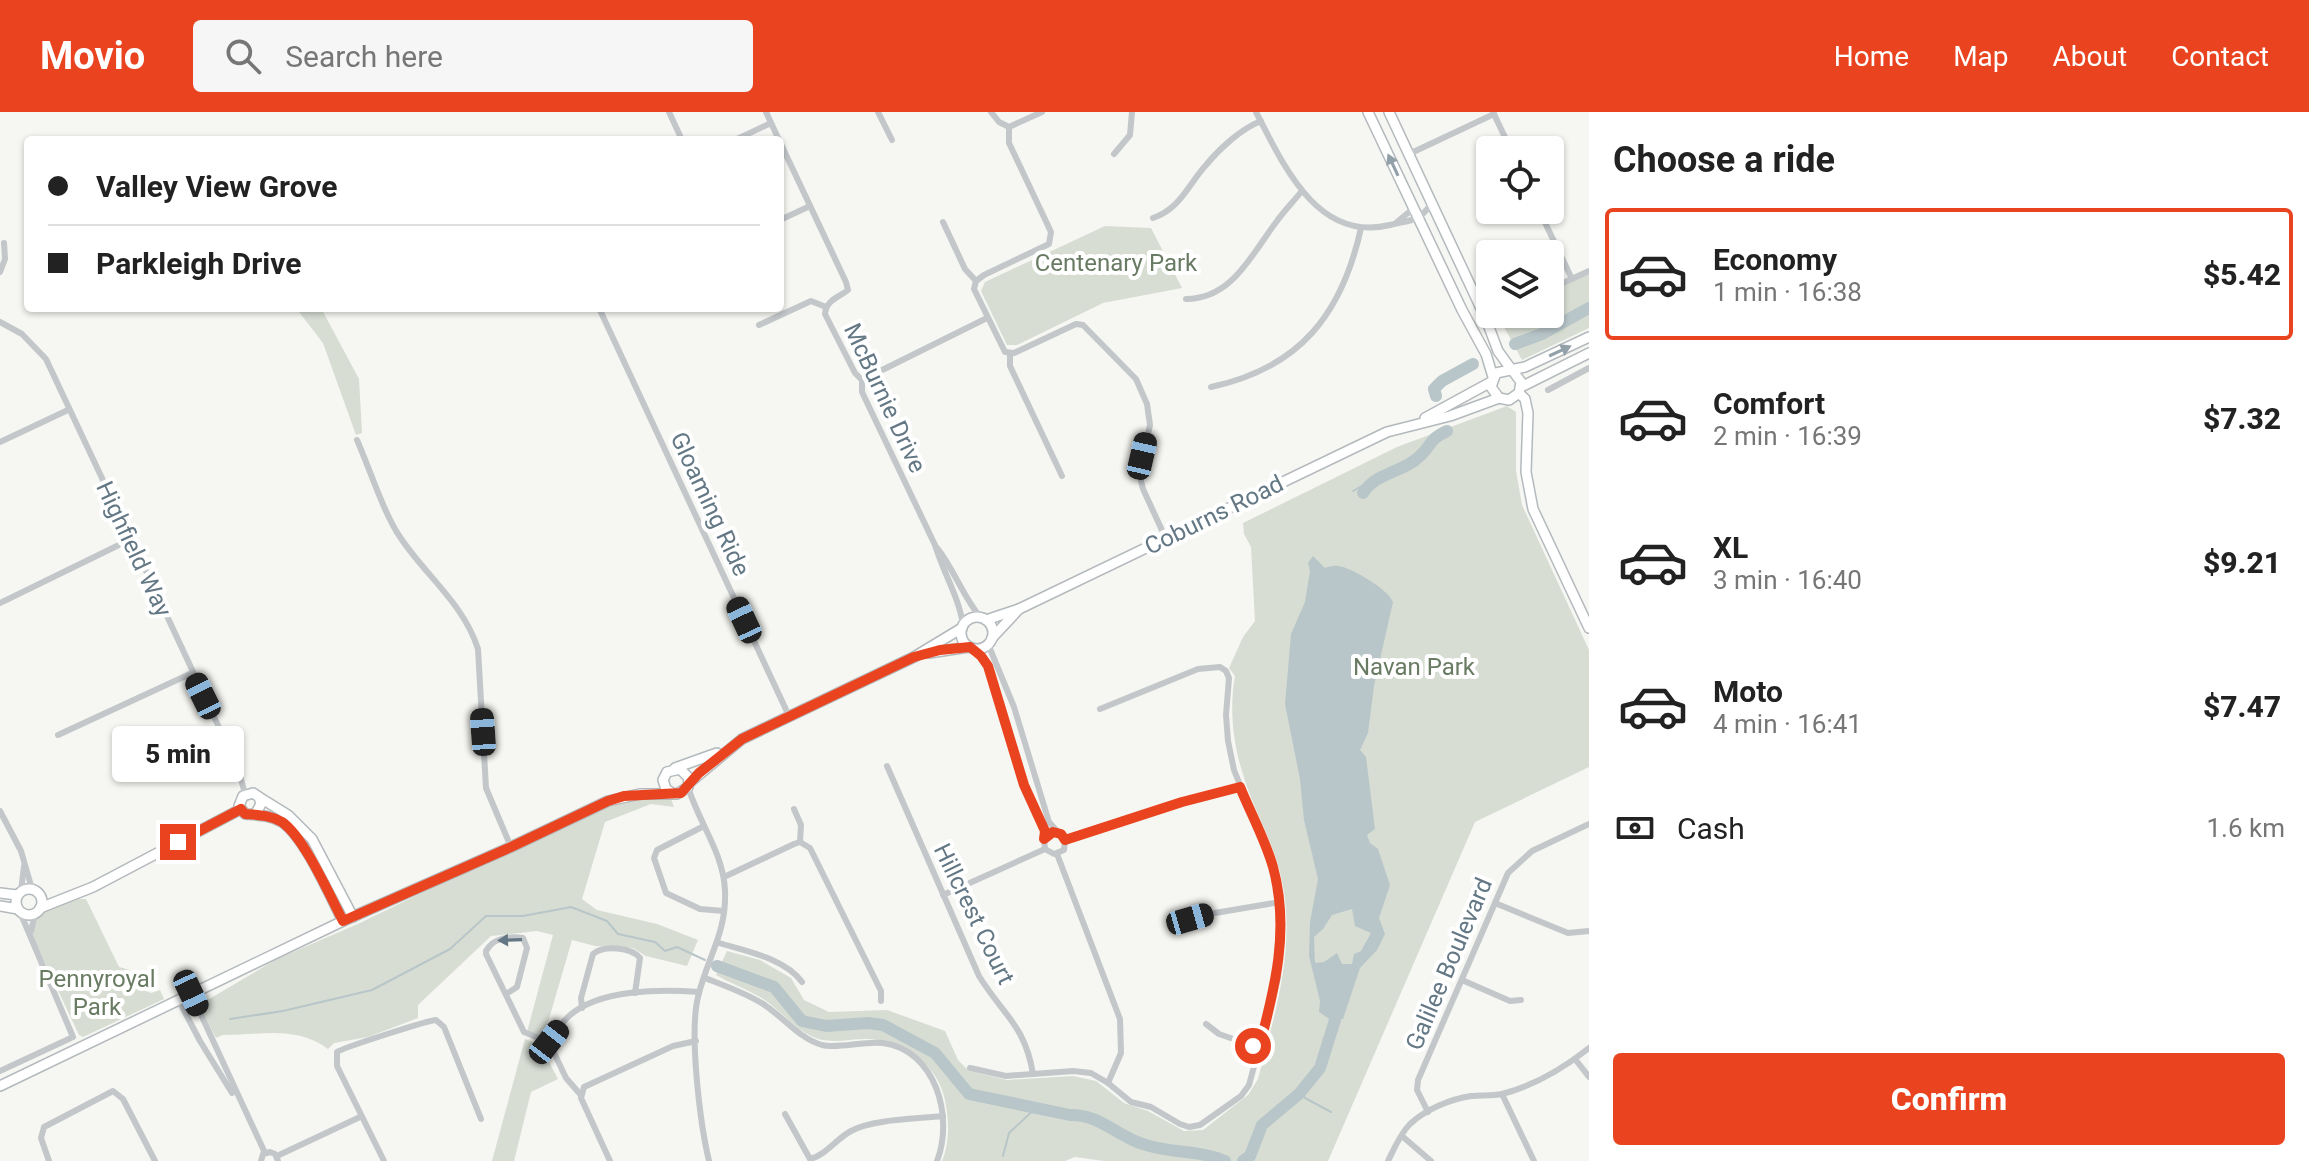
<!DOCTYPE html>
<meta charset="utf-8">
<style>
:root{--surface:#fff;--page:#f6f6f6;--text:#222;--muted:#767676;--line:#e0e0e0;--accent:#e9441f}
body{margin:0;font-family:Roboto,sans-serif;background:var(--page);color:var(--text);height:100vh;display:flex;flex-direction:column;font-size:30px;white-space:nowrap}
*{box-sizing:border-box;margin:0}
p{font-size:26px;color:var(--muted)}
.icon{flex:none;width:44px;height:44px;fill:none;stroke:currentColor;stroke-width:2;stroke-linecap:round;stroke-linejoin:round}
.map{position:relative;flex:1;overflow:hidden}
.details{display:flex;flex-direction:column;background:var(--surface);width:720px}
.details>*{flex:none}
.hud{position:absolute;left:24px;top:24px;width:760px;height:176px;border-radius:8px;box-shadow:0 2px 6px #0004;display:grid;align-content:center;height:176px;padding:0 24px;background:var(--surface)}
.controls{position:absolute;left:1476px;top:24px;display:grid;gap:16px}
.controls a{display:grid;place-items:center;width:88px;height:88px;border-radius:8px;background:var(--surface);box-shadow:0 2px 6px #0004;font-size:40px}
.end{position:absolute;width:36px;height:36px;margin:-18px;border:10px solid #e9441f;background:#fff;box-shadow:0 0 0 4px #fff}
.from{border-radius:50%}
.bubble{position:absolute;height:56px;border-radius:8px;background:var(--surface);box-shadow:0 2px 6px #0004;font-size:26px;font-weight:800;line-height:56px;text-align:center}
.car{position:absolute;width:24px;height:48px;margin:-24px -12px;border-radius:10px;box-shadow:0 0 6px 2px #0007;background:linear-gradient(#222 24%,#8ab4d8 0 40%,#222 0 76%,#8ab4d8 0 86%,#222 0)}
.hud b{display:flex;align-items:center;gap:28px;height:76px;font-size:30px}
.hud b+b{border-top:2px solid var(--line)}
.hud i{width:20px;height:20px;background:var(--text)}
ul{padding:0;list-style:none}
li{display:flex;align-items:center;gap:24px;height:132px;margin:0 16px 12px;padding:0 8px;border:4px solid transparent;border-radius:8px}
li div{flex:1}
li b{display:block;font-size:30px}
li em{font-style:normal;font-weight:800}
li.active{border-color:var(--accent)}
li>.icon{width:72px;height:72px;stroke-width:1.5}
h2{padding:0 24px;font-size:36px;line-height:96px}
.pay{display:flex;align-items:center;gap:20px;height:88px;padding:0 24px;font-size:30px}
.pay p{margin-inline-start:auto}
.action{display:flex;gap:16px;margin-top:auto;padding:16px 24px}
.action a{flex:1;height:92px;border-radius:8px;background:var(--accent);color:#fff;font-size:32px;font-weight:800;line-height:92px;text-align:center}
header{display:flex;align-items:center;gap:48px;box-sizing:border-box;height:112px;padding:0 40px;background:var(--accent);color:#fff}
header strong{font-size:38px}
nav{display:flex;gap:44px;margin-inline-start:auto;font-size:28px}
.search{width:560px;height:72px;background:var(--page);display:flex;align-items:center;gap:20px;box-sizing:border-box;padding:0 28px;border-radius:8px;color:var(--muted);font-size:30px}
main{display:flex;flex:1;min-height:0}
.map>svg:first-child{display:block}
.green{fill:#d7ddd3}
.water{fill:#b8c6c9;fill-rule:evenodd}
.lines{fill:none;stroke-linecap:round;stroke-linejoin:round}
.stream{stroke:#b8c6c9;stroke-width:2}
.river{stroke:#b8c6c9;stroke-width:12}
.secondary-casing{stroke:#b3b9bd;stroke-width:12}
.street{stroke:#c3c7ca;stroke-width:6}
.secondary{stroke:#fff;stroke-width:9}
.oneway{fill:#92a0a9}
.oneway2{fill:#637784}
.route{stroke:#e9441f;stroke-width:10}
.labels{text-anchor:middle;stroke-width:8;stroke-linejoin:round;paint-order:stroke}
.park-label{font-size:24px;fill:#697b63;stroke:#fff}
.street-label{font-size:24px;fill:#637784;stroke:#fff}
</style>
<header>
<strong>Movio</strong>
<div class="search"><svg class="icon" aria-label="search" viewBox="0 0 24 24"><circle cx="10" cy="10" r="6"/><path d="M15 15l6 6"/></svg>Search here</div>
<nav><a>Home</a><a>Map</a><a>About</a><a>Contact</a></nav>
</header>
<main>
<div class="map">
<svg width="1589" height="1049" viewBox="0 0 1589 1049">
<rect width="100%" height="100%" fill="#f6f6f2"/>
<g class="green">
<polygon points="1105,114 1151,116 1182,176 1103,191 1017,233 1007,233 981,179 985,170"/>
<polygon points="1589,161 1589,216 1522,248 1498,204 1503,202 1550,202 1550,180"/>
<polygon points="296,196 321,196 359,267 362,321 356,323 323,231"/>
<path d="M1507,294L1516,300V359L1522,393L1589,538V655L1475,710L1328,1049H1104L1075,1045L1065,1049H942C950,1030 949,1008 945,988C938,953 905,929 869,927C848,926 829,934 809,923C791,914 778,895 760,885C746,877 730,871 716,863L727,839L760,848L791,866L804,888L829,900L887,898L945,919L958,948L969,959L1007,968L1073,964L1096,969L1124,991L1148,999L1184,1019L1203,1018L1248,983L1258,967C1275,902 1296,836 1282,769C1277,743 1265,719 1255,695C1237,653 1227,609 1235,564L1229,556L1243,525L1255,509L1251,435L1244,422L1243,411L1397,335Z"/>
<path d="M670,684L674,695L651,692L605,710L582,787L597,798L657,812L698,828L687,854L646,844L633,836L595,834L572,828L549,907L542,924L527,920L553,823L537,819L491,824L418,893V906L368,925L334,931L328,937C296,913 261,923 223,923L216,926L199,893L277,847L360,811L611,689Z"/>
<path d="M79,787H86L119,855L130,858L138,876L151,881L160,878L164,887L83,925L79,923L32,823C37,791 53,798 79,787Z"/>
<polygon points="525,927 540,933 558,967 531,980 514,1049 492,1049"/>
</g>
<path class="water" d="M1313,444L1325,456C1327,455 1335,453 1338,454C1351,455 1389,478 1393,490L1374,574L1368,621L1360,638L1366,645L1375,717L1367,723L1370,731L1378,737L1390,773L1379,806L1385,822L1377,838L1360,856L1343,907L1331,908L1319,900L1320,889L1309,844L1310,810L1318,767L1304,708L1300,667L1285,592L1291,522L1305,490L1310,459L1308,451ZM1352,797L1355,814L1371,821L1361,839L1354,842L1352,852H1342L1337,841L1324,850L1315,851L1314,825L1323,817L1332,803Z"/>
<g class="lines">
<g class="stream">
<polyline points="1353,379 1369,370"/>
<polyline points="230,907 283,899 372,878 450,837 486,804 523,804 571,795 607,809 618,822 655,830 665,839 677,835 705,848"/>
<polyline points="1301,979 1305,986 1331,1000"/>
<polyline points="1003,1044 1009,1021 1037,995"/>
</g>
<g class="river">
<polyline points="1515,232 1542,222 1589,196"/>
<polyline points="1436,284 1434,277 1442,269 1473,252"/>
<path d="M1363,381C1376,360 1403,361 1420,344C1433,332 1428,328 1447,319"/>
<path d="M717,854L774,875L802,909L826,914L868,911L883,913L935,941L969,982L1070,1003C1098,1002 1115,1022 1140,1031C1168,1042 1197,1037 1225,1049"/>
<polyline points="1243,1049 1250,1044 1262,1013 1299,982 1320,956 1335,908"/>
</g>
<g class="secondary-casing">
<g id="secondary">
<polyline points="1368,0 1462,198 1486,242 1493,265"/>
<polyline points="1389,0 1486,207 1498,239 1511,257"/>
<polyline points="1513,259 1521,270 1519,281 1509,288 1499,286 1491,275 1496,261 1525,255 1589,225"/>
<polyline points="1521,275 1589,241"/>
<polyline points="1519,281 1525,287 1528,301 1526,360 1533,397 1589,516"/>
<polyline points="1425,306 1491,270"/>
<circle cx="977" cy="521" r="16"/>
<polyline points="986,508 1019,497 1387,320 1450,304 1499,286"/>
<polyline points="992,526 1019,497"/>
<polyline points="929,541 969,535"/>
<polyline points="675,656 717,641"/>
<polyline points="689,671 742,627 914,545 962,516"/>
<polyline points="259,685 288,703 312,727 353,805"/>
<path d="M256,701L261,692L259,685L253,681L243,684L239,694L245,702C258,703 270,703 282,710C305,725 330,784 343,809"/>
<circle cx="29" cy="790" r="13"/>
<polyline points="0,781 17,783"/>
<polyline points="0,794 18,797"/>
<polyline points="40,796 93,775 241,697"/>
<polyline points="0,974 343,809 511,735 608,689 640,682 677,682 688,675 689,666 680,657 667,660 663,668 666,677 674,682"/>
</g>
</g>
<g class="street">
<polyline points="669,0 682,28"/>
<polyline points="766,0 779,28"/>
<polyline points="878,0 892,28"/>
<polyline points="991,0 999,10 1009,15"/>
<polyline points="1042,0 1009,15 1009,31 1051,120 1049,132 984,163 976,169 974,177 1005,240 1014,241 1076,212 1083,213 1136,267 1147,292 1150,313 1139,361 1143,377 1166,427"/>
<path d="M1256,0C1283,52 1317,131 1390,113C1410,108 1419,110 1431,92"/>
<polyline points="1493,0 1511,38"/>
<polyline points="735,28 771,11"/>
<path d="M780,30L846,170L848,178C838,186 826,188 825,202L855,261L862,268"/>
<polyline points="1114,42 1130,23 1132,0"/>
<polyline points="1409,42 1494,2"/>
<polyline points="1539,98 1572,167"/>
<path d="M1153,106C1180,97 1188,73 1206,53C1220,36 1241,17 1261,9"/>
<polyline points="780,108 810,94"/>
<polyline points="943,110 965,157 976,169"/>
<polyline points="1397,110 1414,96"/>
<polyline points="0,160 5,147 4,131"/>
<polyline points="1550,177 1589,159"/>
<path d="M1186,187C1233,187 1252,141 1277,109C1284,99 1293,90 1301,80"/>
<polyline points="599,196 789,604"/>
<polyline points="0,210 22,222 46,247 124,413 125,430 138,442 238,656 245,682"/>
<polyline points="759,213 811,189 826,195"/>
<polyline points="1010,242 1010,254 1062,364"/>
<path d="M862,268V280L935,433C943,460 959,485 963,513"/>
<polyline points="862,268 987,206"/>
<path d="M1211,275C1300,256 1342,202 1361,116"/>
<polyline points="1548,278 1589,256"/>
<path d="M357,328C369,355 384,402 400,425C425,463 464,492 478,537L486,676L511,735"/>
<polyline points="0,330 68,298"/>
<path d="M937,436C954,457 963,485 981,506"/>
<polyline points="0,491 125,430"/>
<polyline points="988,532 1014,595 1049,710 1065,728 1064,738 1054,742 1045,737 1044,727 1049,722 1058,720"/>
<polyline points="973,537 988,554 1024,673 1043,713 1045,724"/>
<polyline points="58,623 192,561"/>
<path d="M887,654L979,864C1003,903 1025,913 1033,962"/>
<path d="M688,675C699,711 723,740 725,778C727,821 707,846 698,885C689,922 700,1011 709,1049"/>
<polyline points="794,697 801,713 800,730"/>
<polyline points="0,699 21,739 32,777"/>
<polyline points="704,714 657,738 654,746 666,781 700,797 724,799"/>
<polyline points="1065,728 1182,690 1240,675"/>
<polyline points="1057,742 1120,907 1121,941 1108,971"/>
<polyline points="724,765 794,732 800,730 810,736 881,879 881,889"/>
<polyline points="21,779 24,754"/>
<polyline points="943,783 1045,737"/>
<polyline points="1495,791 1568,821 1589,819"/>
<polyline points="1171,813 1209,802 1280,790"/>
<polyline points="31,819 35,802"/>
<path d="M719,831C745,839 785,846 802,870"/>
<path d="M705,866C725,874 749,882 766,894C785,907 799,926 822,933C837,937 863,929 883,931C936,938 954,1005 937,1049"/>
<polyline points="1462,868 1510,889 1521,888"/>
<polyline points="191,881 265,1041"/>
<path d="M506,882L517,875L527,836L523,826C509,824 493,826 486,839V842L524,920L549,930C555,922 561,911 569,904C599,877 661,877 699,880"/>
<polyline points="178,887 200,929 232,981"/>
<path d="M582,896L581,886L593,842C604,833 631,835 640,846L635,881"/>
<polyline points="1206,912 1219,922 1259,936"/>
<polyline points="549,930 566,966 580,982"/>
<polyline points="1575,947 1589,965"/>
<polyline points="970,956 1006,964 1073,959 1091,961 1108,971 1131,990 1151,995 1180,1012 1189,1015 1200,1013 1241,984 1249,973 1278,866 1281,802 1273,755 1234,658 1228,629 1226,603 1229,566 1226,559 1220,555 1198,557 1100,597"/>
<polyline points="0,959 73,925 20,800"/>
<polyline points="1502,982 1534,1049"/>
<polyline points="1428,1000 1417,978 1418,968 1508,761 1532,739 1589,712"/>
<path d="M785,1002L810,1047C826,1043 836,1027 851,1019C873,1007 917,1007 943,1004"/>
<polyline points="1402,1024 1431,1049"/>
<polyline points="277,1044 360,1005"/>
<polyline points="49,1049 41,1026 44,1015 113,979 123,987 155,1049"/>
<polyline points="261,1049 263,1042 270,1040 275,1042 278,1049"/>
<path d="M384,1049L337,954V940C342,936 429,908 436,908L444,915L481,1007"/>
<polyline points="610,1049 581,986 584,975 673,934 696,929"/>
<path d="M1388,1049C1394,1037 1400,1022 1410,1012C1426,997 1451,987 1471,984C1481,983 1492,984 1502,982C1533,974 1565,955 1589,936"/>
</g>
<use href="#secondary" class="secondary"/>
</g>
<defs><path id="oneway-solid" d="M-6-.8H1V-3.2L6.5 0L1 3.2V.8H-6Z" transform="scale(2)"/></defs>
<g class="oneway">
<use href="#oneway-solid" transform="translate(1393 53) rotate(-115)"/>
<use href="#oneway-solid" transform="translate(1560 239) rotate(-25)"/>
</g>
<use class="oneway2" href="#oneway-solid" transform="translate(510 828) rotate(178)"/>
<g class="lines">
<path class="route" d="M178,730L241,697L245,702C258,703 270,703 282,710C304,725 330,784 343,809L511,735L608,689L624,684L681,681L699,661L742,627L914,545L940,538L970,535L981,544L988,554L1024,673L1045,719L1044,727L1053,720L1061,722L1065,728L1182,690L1240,675C1251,702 1265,727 1273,755C1290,817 1275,876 1259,936L1253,934"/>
</g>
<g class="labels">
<g class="park-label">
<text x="1116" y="159">Centenary Park</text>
<text x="1414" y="563">Navan Park</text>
<text x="97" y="875">Pennyroyal<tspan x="97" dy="28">Park</tspan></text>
</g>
<g class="street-label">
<text transform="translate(885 286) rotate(65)" y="8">McBurnie Drive</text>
<text transform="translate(710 392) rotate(65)" y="8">Gloaming Ride</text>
<text transform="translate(1214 403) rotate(-26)" y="8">Coburns Road</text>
<text transform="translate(134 437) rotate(65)" y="8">Highfield Way</text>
<text transform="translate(974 802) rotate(64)" y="8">Hillcrest Court</text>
<text transform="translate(1449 852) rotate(-67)" y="8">Galilee Boulevard</text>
</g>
</g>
</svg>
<div class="controls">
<a><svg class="icon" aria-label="locate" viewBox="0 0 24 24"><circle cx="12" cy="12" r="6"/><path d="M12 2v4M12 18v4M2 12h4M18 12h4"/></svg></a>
<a><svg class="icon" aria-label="layers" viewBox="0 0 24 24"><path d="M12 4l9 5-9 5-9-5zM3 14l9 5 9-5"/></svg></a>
</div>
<i class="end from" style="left:1253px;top:934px"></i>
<i class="end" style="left:178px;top:730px"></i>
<div class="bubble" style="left:112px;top:614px;width:132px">5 min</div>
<i class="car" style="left:1142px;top:344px;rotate:13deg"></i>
<i class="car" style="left:744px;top:508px;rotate:335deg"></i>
<i class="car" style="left:203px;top:584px;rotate:334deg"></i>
<i class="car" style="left:483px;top:620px;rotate:356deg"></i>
<i class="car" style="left:1190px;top:807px;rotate:74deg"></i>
<i class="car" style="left:191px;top:881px;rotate:155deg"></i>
<i class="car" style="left:549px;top:930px;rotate:38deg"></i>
<div class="hud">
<b><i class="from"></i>Valley View Grove</b>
<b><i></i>Parkleigh Drive</b>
</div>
</div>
<section class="details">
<h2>Choose a ride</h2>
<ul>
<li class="active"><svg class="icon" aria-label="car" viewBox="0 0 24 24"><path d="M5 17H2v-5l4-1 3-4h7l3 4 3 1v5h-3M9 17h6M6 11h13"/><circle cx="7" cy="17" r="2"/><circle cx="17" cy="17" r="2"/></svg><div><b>Economy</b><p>1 min · 16:38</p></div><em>$5.42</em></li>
<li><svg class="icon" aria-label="car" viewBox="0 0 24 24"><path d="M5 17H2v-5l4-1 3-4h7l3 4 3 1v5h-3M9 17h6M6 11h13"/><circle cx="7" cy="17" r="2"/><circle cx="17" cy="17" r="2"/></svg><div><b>Comfort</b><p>2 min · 16:39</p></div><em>$7.32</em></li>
<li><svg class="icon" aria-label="car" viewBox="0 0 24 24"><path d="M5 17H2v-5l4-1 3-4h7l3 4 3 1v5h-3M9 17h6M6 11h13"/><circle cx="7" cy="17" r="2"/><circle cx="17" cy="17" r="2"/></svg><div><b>XL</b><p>3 min · 16:40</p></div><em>$9.21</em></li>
<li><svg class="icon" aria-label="car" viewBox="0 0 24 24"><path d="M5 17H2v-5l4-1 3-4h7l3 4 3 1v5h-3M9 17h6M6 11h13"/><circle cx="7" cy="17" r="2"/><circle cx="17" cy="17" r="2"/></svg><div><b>Moto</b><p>4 min · 16:41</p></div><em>$7.47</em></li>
</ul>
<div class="pay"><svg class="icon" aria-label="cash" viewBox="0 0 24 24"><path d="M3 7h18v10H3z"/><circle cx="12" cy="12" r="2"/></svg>Cash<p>1.6 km</p></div>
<div class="action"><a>Confirm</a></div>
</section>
</main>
